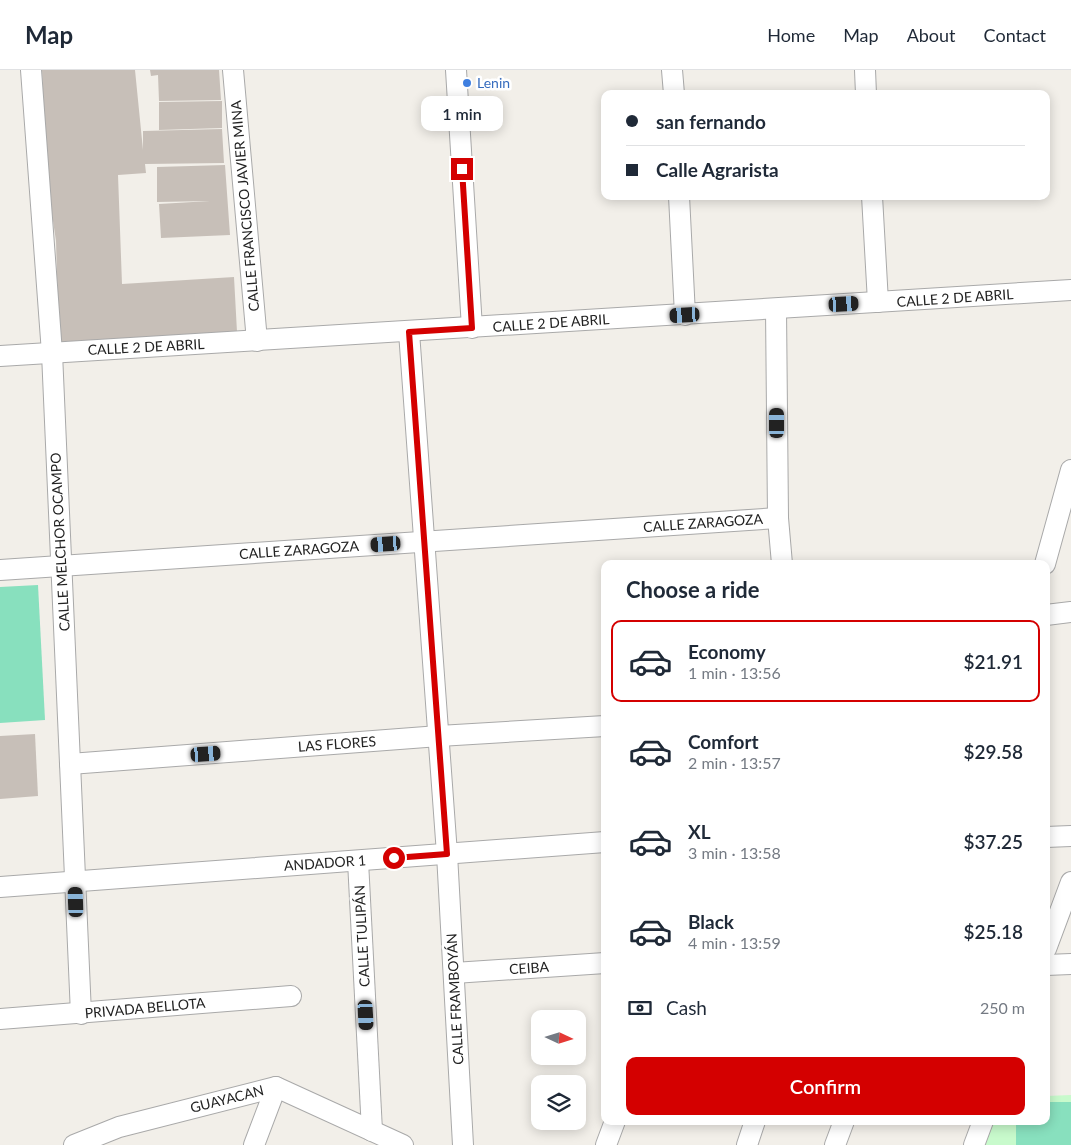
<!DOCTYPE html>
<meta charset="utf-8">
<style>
:root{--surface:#fff;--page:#f6f6f7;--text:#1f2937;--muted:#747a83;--line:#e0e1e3;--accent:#d40000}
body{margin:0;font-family:Lato,sans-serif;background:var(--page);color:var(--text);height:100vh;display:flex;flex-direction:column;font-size:19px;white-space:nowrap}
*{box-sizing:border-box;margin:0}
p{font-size:16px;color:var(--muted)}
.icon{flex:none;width:28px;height:28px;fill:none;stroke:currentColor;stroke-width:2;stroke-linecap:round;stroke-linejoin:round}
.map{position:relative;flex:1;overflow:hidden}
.sheet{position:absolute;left:601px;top:490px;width:449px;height:565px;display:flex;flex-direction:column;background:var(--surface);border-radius:10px;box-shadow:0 2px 12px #0003}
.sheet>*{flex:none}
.top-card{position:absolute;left:601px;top:20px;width:449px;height:110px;border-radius:10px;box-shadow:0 2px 12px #0003;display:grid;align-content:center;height:110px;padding:0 25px;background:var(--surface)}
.needle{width:32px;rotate:94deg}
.controls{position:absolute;left:531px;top:940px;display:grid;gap:10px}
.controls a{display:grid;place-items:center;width:55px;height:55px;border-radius:10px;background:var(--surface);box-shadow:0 2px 12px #0003;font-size:25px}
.end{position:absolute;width:22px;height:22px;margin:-11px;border:6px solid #d40000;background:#fff;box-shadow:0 0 0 2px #fff}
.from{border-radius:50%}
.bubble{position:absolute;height:35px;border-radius:10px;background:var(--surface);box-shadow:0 2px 12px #0003;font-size:16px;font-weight:600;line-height:35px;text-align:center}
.car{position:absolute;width:15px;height:30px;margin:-15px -8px;border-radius:6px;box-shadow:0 0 4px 1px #0007;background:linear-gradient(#222 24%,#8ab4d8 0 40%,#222 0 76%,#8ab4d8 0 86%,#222 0)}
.top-card b{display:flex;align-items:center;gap:18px;height:48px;font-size:19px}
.top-card b+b{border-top:1px solid var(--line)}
.top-card i{width:12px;height:12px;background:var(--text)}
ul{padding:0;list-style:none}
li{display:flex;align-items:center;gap:15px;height:82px;margin:0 10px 8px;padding:0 15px;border:2px solid transparent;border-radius:10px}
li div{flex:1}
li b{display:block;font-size:19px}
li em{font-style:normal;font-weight:600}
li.on{border-color:var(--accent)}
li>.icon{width:45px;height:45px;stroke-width:1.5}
h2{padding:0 25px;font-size:22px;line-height:60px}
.pay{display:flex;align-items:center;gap:12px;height:55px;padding:0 25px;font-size:19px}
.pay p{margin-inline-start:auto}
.cta{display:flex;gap:10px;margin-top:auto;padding:10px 25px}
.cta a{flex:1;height:58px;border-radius:10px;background:var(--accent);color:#fff;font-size:20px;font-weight:600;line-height:58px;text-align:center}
header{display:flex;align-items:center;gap:30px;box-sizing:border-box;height:70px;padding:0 25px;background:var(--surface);border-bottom:1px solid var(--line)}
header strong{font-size:24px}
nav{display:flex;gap:28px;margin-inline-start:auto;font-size:18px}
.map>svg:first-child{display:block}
.park{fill:#c8facc}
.pitch{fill:#88e0be}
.building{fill:#c7bfb8}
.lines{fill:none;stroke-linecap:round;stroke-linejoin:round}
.street-casing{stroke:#a9a9a9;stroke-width:22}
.street{stroke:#fff;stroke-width:20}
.route{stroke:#d40000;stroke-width:6}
.shop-dot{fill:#3f7fe0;stroke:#fff;stroke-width:2}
.labels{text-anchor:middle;stroke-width:5;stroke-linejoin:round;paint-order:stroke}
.shop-label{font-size:14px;fill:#366cbe;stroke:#fff;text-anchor:start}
.street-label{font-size:14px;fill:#222;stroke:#fff}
</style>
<header>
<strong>Map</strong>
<nav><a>Home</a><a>Map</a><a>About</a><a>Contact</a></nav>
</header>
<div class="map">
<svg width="1071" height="1075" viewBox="0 0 1071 1075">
<rect width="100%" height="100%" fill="#f2efe9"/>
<polygon class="park" points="1071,1025 1071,1075 984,1075 993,1051 1046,1051 1046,1026"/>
<g class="pitch">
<polygon points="38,515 45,650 0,653 0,517"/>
<polygon points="1046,1032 1071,1032 1071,1075 1016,1075 1016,1051 1046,1051"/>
</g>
<g class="building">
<polygon points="42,0 135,0 143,80 143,61 222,59 224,93 145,94 146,103 118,105 122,214 234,207 237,262 59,272 56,171 47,110"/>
<polygon points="150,0 219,0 221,30 159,31 158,5 151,6"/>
<polygon points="222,31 222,58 159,60 159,32"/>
<polygon points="225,95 230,165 161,168 159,134 210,131 157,132 157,97"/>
<polygon points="35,664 38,726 0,729 0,666"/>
</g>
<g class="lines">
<g class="street-casing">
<g id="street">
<polyline points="31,0 52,283 81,944"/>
<polyline points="233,0 257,271"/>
<polyline points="456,0 472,258"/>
<polyline points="672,0 674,24"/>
<polyline points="865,0 866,24"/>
<polyline points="679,126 685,245"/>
<polyline points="872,126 878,232"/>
<polyline points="776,239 778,448 782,494"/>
<polyline points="409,262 447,784 463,1075"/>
<polyline points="0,286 1071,220"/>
<polyline points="1045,494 1071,400"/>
<polyline points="0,500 778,448"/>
<polyline points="1046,545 1071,542"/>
<polyline points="70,694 439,666 605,656"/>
<polyline points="1046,767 1071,766"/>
<polyline points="358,791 372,1061"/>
<polyline points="0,817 605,772"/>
<polyline points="1046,879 1071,812"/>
<polyline points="1046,895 1071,894"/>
<polyline points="454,903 605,893"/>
<polyline points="0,949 291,926"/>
<polyline points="74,1075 119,1057 276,1017 403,1075"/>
<polyline points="254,1075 276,1017"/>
<polyline points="606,1075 615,1051"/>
<polyline points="747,1075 755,1051"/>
<polyline points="835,1075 844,1051"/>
<polyline points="974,1075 983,1051"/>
</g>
</g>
<use href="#street" class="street"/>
</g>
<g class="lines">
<polyline class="route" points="394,788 447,784 409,262 472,258 462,99"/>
</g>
<circle class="shop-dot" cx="467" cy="13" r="5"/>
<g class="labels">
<g class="shop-label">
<text x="477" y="18">Lenin</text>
</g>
<g class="street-label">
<text transform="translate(245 136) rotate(-95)" y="5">CALLE FRANCISCO JAVIER MINA</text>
<text transform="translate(955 228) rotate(-4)" y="5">CALLE 2 DE ABRIL</text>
<text transform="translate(551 253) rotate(-4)" y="5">CALLE 2 DE ABRIL</text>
<text transform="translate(146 277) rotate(-3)" y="5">CALLE 2 DE ABRIL</text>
<text transform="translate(703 453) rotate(-4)" y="5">CALLE ZARAGOZA</text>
<text transform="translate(60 472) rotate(-93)" y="5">CALLE MELCHOR OCAMPO</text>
<text transform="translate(299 480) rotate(-4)" y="5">CALLE ZARAGOZA</text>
<text transform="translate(337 674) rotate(-4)" y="5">LAS FLORES</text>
<text transform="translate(325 793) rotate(-4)" y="5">ANDADOR 1</text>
<text transform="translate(362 866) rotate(-93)" y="5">CALLE TULIPÁN</text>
<text transform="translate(529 898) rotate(-4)" y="5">CEIBA</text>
<text transform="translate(455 929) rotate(-93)" y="5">CALLE FRAMBOYÁN</text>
<text transform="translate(145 938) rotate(-5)" y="5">PRIVADA BELLOTA</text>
<text transform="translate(227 1029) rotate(-14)" y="5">GUAYACAN</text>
</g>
</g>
</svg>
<div class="controls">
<a><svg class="needle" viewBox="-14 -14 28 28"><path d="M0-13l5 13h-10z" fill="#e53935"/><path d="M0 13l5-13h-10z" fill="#747a83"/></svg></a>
<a><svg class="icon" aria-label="layers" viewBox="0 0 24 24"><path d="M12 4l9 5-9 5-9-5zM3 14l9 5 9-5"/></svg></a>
</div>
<i class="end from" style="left:394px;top:788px"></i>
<i class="end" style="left:462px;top:99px"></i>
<div class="bubble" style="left:421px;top:26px;width:82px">1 min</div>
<i class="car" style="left:844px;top:234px;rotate:87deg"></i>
<i class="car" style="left:685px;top:245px;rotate:267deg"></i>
<i class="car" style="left:777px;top:353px;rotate:0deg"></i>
<i class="car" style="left:386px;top:474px;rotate:266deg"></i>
<i class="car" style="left:206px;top:684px;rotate:86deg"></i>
<i class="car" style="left:76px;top:832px;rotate:358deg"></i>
<i class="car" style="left:366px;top:945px;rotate:177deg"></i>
<div class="top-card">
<b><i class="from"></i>san fernando</b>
<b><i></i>Calle Agrarista</b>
</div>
<section class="sheet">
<h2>Choose a ride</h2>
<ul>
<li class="on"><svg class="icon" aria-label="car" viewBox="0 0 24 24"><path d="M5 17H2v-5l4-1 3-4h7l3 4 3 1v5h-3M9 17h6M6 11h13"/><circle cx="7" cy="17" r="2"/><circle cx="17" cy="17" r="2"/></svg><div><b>Economy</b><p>1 min · 13:56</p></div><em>$21.91</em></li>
<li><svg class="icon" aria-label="car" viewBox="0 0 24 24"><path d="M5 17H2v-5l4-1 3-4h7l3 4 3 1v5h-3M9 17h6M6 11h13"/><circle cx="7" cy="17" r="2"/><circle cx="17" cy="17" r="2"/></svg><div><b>Comfort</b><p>2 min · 13:57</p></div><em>$29.58</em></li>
<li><svg class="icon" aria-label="car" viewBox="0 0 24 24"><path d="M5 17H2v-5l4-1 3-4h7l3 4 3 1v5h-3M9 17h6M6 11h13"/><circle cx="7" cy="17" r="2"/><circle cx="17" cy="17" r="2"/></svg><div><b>XL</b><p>3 min · 13:58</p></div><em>$37.25</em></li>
<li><svg class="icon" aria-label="car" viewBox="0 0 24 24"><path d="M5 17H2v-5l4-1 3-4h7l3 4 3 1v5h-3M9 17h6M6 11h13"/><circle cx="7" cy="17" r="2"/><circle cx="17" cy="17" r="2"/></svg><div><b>Black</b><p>4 min · 13:59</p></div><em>$25.18</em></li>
</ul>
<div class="pay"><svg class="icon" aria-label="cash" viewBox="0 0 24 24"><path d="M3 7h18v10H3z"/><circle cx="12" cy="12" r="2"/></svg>Cash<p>250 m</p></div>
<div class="cta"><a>Confirm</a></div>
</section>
</div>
